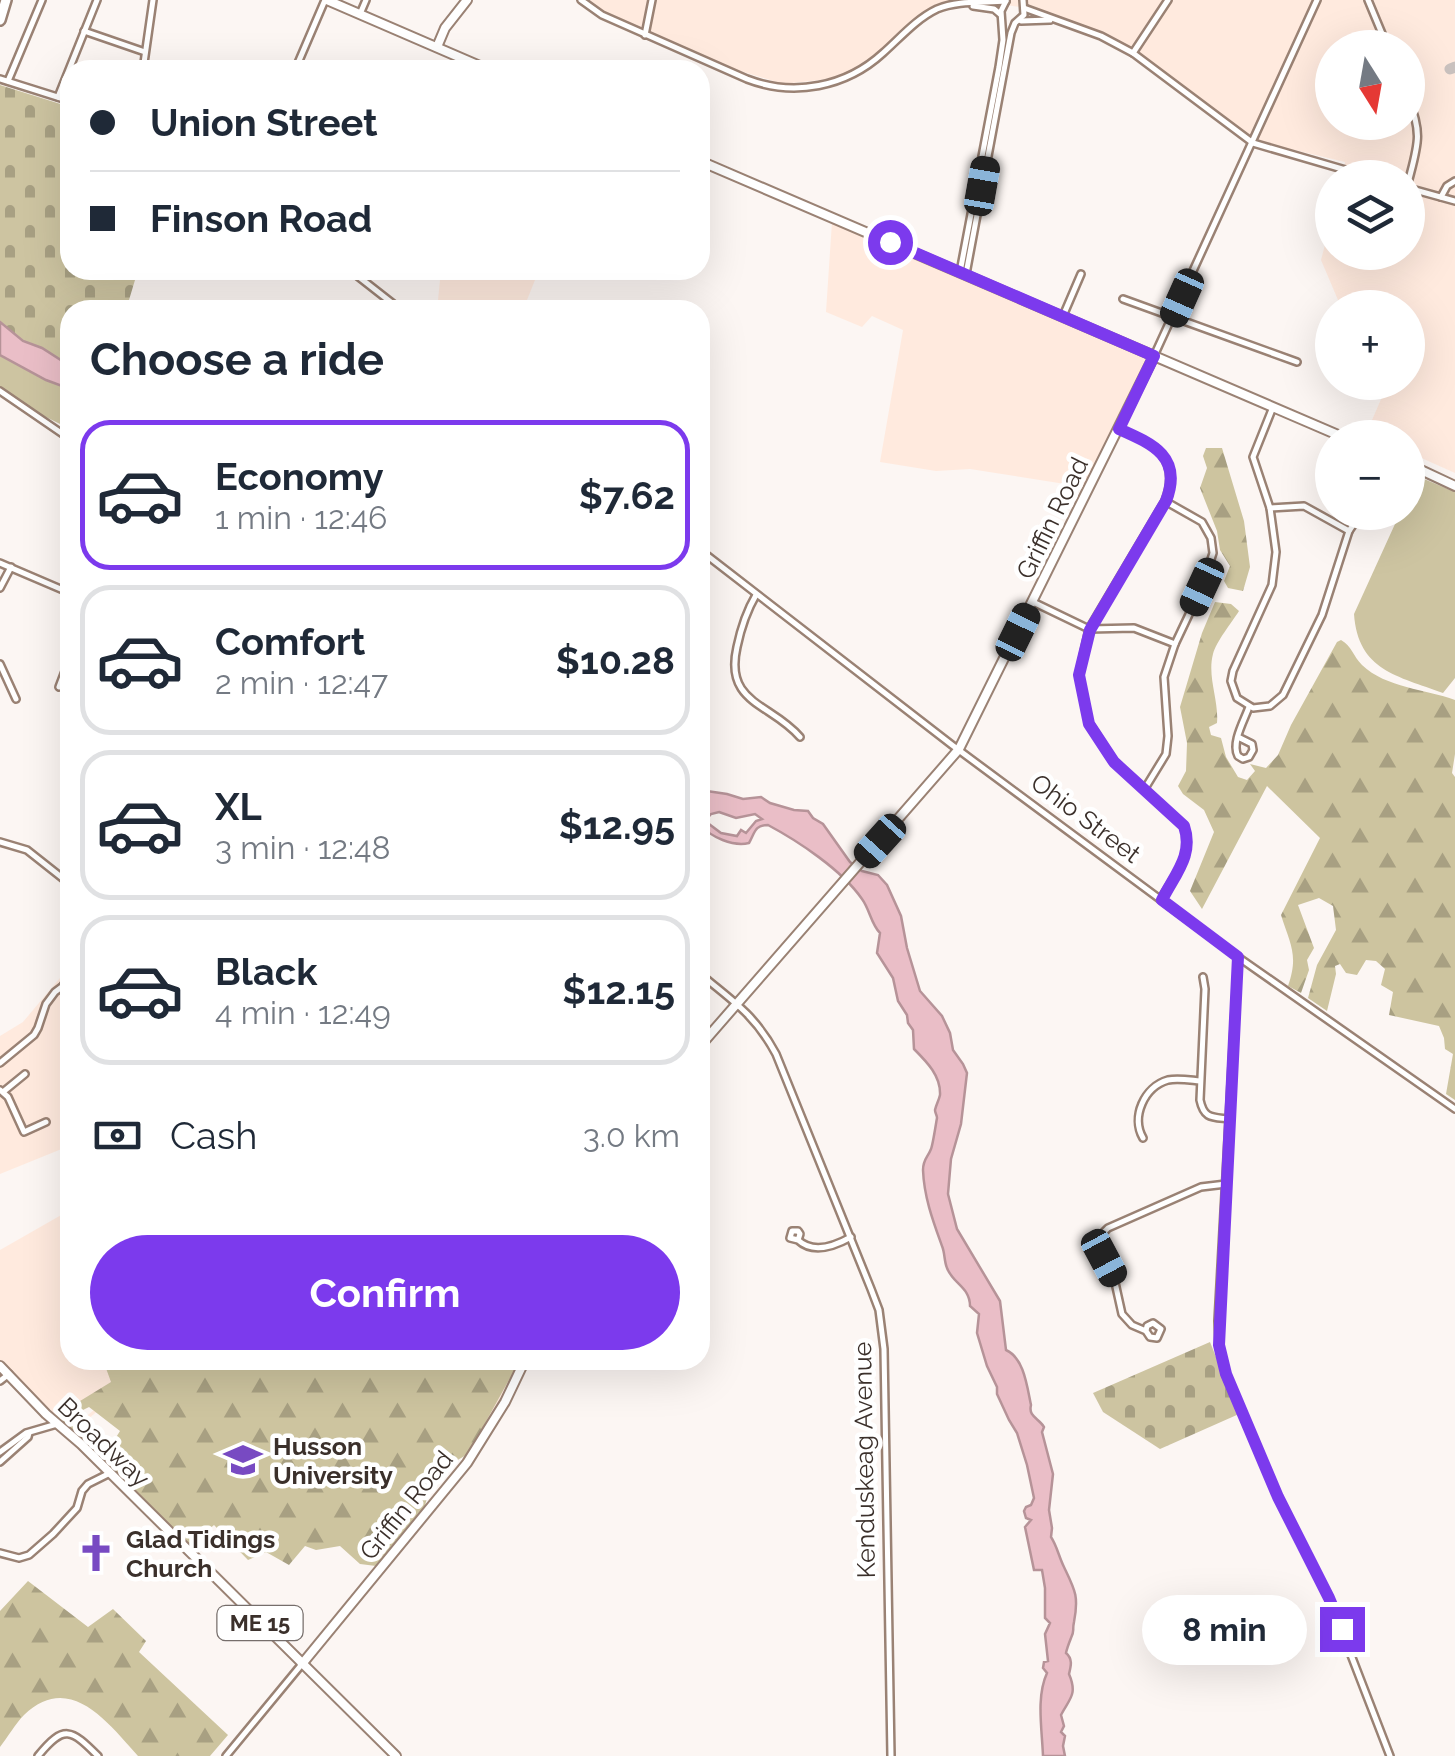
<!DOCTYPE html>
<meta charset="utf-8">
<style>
:root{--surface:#fff;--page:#f6f6f7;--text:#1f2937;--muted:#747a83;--line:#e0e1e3;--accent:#7c3aed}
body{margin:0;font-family:Raleway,sans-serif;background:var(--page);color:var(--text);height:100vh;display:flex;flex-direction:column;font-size:38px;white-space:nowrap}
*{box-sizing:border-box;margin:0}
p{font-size:32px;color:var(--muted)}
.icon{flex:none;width:55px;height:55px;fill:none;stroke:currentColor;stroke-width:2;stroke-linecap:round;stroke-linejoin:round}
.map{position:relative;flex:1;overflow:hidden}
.details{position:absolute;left:60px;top:300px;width:650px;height:1070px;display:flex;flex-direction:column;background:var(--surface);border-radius:30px;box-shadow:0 10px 40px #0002}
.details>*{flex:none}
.guide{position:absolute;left:60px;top:60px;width:650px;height:220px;border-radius:30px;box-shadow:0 10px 40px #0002;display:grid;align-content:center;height:220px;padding:0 30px;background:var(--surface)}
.needle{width:65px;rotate:169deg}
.tools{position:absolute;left:1315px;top:30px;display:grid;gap:20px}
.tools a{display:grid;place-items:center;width:110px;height:110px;border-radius:50%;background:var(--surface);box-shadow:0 10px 40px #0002;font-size:50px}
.end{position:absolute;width:45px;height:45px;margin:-22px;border:12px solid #7c3aed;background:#fff;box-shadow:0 0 0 5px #fff}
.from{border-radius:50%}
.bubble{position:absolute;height:70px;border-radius:35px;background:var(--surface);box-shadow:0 10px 40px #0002;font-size:32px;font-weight:700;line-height:70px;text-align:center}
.car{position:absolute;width:30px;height:60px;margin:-30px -15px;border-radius:12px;box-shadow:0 0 8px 2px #0007;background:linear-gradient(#222 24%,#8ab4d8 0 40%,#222 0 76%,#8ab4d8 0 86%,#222 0)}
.guide b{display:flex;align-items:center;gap:35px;height:95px;font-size:38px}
.guide b+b{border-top:2px solid var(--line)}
.guide i{width:25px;height:25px;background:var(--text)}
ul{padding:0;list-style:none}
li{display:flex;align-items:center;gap:30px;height:150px;margin:0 20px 15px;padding:0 10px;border:5px solid var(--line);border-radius:30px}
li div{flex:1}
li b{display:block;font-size:38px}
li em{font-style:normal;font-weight:700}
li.current{border-color:var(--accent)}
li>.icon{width:90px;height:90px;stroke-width:1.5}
h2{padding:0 30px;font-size:45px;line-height:120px}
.pay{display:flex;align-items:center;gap:25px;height:110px;padding:0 30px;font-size:38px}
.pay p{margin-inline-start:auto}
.primary-button{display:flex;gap:20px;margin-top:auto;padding:20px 30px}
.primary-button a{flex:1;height:115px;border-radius:60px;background:var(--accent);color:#fff;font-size:40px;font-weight:700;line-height:115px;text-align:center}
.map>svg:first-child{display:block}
.built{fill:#ffeade;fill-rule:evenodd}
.forest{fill:url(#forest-firs)}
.cemetery{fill:url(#cemetery-stones)}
.park{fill:#cdc4a1}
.water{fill:#eabec7;stroke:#b69398;stroke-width:2.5;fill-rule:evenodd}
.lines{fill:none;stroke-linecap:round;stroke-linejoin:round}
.taxiway{stroke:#cac2bf;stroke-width:11}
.minor-casing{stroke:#9a8274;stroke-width:10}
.major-casing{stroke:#9a8274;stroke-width:12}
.highway-casing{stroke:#9a8274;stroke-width:14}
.minor{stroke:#fff;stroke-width:5}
.major{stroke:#fff;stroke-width:8}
.highway{stroke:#fff;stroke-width:9}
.route{stroke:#7c3aed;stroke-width:12}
.labels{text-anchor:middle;stroke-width:9;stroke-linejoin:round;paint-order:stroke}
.shield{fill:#fff;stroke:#766e6b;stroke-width:2.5}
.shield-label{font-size:22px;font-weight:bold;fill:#3b302b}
.street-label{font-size:25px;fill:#3b302b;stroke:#fff}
.poi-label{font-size:25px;font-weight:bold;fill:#3b302b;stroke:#fff;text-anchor:start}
</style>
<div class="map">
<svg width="1455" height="1756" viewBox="0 0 1455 1756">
<defs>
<pattern id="forest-firs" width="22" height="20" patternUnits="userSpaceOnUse" patternTransform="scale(2.5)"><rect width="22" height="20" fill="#cdc49f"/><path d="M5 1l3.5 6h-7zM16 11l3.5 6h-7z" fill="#a8a082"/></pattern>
<pattern id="cemetery-stones" width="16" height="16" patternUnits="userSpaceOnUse" patternTransform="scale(2.5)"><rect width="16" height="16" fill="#cdc4a1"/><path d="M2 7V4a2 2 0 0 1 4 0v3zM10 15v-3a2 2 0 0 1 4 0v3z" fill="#a8a083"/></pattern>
</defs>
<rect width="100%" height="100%" fill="#fcf6f3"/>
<g class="built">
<polygon points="585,0 961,0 938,5 909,26 866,63 843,75 820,80 783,84 724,66 592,8"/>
<path d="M972,0H1455V473L1408,452V438L1374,437L1366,434L1388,383L1408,382V308L1341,307L1321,260L1332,218V252H1408V178L1343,177L1345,162L1261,142L1245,132L1144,56L1026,8ZM1332,48H1408V122H1332Z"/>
<polygon points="832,222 1145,358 1146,365 1084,487 970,469 936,471 880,462 903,330 872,316 862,327 826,312"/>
<polygon points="441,270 539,270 523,310 437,310"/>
<polygon points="70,966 70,1158 64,1148 0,1174 0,1036 23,1022"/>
<polygon points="70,1210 70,1360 522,1360 472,1451 340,1369 190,1546 179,1536 236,1470 101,1408 72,1433 69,1430 99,1406 93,1400 61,1421 0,1361 0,1250"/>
</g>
<g class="forest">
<polygon points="1206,448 1222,448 1244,521 1250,567 1243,591 1228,588 1224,581 1230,566 1220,550 1217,531 1200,488 1207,468 1203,456"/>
<path d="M1215,602L1231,604L1239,611C1232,622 1216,642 1213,654C1207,677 1219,700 1217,723L1209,727L1211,735L1221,738L1226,757L1238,777L1247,780L1255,771L1250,764L1266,768L1278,755L1291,725L1337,642L1341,640C1352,646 1353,656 1362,665C1386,688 1426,689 1455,700V754L1452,773L1455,777V1100L1446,1094L1453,1054L1445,1049L1444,1038L1439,1026L1389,1015L1393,992L1381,985L1385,969L1376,961L1366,960L1357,975L1346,973L1340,964L1335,966L1336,974L1327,1011L1308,998L1317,965L1336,930L1333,906L1319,898L1298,905L1314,948L1307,960L1309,970L1301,993L1288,986C1299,955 1290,944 1281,915L1320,838L1267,786L1202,909L1190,891L1214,832L1204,810L1183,794L1178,786L1186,771L1187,743L1180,707L1202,633Z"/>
<polygon points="103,1360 520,1360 468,1454 449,1465 430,1485 424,1510 376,1566 360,1564 340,1546 316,1550 305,1546 289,1565 266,1552 248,1560 214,1525 190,1546 79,1438 86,1434 100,1444 108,1439 115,1439 120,1431 89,1407 65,1419 81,1432 75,1436 54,1417 111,1382"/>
<path d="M28,1581L88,1627L113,1609L146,1641L139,1652L228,1735L210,1756H138C108,1723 70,1671 24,1715C15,1724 8,1737 0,1747V1611Z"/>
</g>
<g class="cemetery">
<polygon points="0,85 70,107 70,270 138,270 126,310 70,310 70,366 42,348 23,341 0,322"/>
<polygon points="1210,1342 1239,1414 1160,1449 1103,1412 1093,1393"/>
</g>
<g class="park">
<path d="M0,355L43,377C48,383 58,384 65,389L66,386L70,389V429L36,412L0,389Z"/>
<path d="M1417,476L1455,492V678L1443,693C1398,676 1358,671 1354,614L1400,513L1408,512V497Z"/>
</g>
<g class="water">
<polygon points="0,322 23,341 42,348 70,366 70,389 46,380 0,355"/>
<path d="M700,790L727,794L743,799L761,797L770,803L794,810L808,811L813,818L823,824L850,862L862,871L878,875L887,885L901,916L907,948L920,991L942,1016L950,1033L953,1050L963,1064L967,1073L961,1124L951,1159L948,1194L957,1229L1000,1301L1006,1350C1024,1358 1027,1386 1031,1405C1028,1417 1039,1418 1044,1427L1042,1432L1053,1474L1049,1510L1052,1528L1051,1537C1057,1546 1059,1557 1064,1567C1075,1590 1079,1596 1074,1622C1072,1631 1075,1630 1071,1638C1069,1643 1067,1648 1066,1653C1073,1659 1071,1666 1069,1674C1078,1695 1069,1699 1061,1715L1064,1726L1061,1732L1065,1736L1063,1746L1065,1756H1043C1042,1729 1036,1697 1047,1673L1043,1668L1044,1662L1048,1661L1045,1634L1050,1623L1045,1618V1588L1042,1570H1034L1025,1527L1031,1520L1026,1518L1024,1511L1026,1507L1031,1505L1034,1498L1027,1465L1017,1433L1009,1420L997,1394V1387L987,1366L977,1333L979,1314L970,1306C970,1287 953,1284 947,1268C944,1261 945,1253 942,1246C933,1221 924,1197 923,1170C923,1159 928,1157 931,1149C933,1144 936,1123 937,1118C937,1115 935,1113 935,1110C936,1105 939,1100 940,1095C941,1076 927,1062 914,1049L913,1030L908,1023L907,1015L898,1001L893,978L877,953L880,933C871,924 870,910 862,899C842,870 798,841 768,825C754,825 755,833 749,843C733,847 711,837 700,825V815L707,806L700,807ZM719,812L736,818L755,814L762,819L756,821L746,833L741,830L737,836L721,833L705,821L711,814Z"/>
</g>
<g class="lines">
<polyline class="taxiway" points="1450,69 1455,67"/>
<g class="minor-casing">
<g id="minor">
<path d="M581,0L602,15L747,79C794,97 846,87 883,53C900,38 916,19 937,9C958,0 983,3 1006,1"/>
<polyline points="1368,0 1388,48"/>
<polyline points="973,6 994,9 1000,14"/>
<polyline points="1024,8 1101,36 1133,53 1253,143 1373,178"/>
<polyline points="360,14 366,0"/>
<polyline points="1021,21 1050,20"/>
<polyline points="84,31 145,52"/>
<polyline points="645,35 652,0"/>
<polyline points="1133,53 1168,0"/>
<polyline points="143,70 153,0"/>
<polyline points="295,70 325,0"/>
<polyline points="0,79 70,101"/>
<polyline points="8,81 42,0"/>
<polyline points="58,97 97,0"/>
<path d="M1408,97C1423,135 1418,144 1408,183"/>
<polyline points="1408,188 1455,201"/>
<polyline points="1441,197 1447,186 1455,181"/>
<polyline points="350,270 401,310"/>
<polyline points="960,272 999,67 1003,40 1001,11 1006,1"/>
<polyline points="966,274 1011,33 1015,23 1024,15 1023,0"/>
<polyline points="1123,299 1297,362"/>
<polyline points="1063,316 1081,274"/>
<polyline points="1154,356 1317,0"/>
<polyline points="0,391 70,439"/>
<polyline points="1273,407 1253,457 1270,508 1276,552 1272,585 1233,671 1231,681 1237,698 1253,708 1270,706 1283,695 1322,615 1349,531 1362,512"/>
<path d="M1119,429C1153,444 1182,457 1165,501L1089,629L1079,675L1089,723L1114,762L1184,826C1194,856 1175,874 1161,899"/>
<polyline points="1270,508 1304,506 1349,531"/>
<polyline points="700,550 952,745 1238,957 1455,1109"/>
<polyline points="0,563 70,593"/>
<polyline points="0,588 11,567"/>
<path d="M756,595C746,612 741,628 737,647C724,704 771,703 800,737"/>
<polyline points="1033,602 1089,629 1134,628 1175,644"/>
<polyline points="0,664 16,699"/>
<polyline points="59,687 70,658"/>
<path d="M1238,737L1252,744L1253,750L1249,757L1243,759L1238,756C1231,743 1244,721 1249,707"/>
<polyline points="1144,790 1166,754 1168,736 1164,677 1175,644 1202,587 1213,553 1211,538 1202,522 1165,501"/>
<polyline points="0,842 27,850 70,884"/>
<polyline points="1238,957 1218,1321 1219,1345 1226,1375 1278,1497 1329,1598 1390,1756"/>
<path d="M700,974C732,1000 756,1016 776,1054L871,1289L879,1310L884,1349L891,1756"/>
<path d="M1203,977L1205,989L1200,1100C1204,1119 1212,1117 1229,1119"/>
<polyline points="63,986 70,1017 67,1059 70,1084"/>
<polyline points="0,1063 34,1035 38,1028 46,1004 55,992 63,986 70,973"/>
<polyline points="0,1090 8,1097 24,1132 46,1122"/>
<polyline points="3,1092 25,1074"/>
<path d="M1143,1138C1131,1117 1144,1087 1168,1080C1178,1078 1189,1080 1200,1081"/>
<path d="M798,1240L790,1238L792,1231H798L800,1234L798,1240C813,1254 835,1246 851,1237"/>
<polyline points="1146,1331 1147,1326 1153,1323 1161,1329 1157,1338 1150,1337 1146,1331 1132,1325 1122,1314 1114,1278 1098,1243 1100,1236 1108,1228 1201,1187 1226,1184"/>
<polyline points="0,1381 9,1374"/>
<polyline points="0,1452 26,1433 57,1424"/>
<polyline points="0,1462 28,1437 29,1433"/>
<polyline points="0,1553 19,1558 29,1555 53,1534 77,1508 82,1491 88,1484 110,1473"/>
<path d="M38,1756C64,1724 71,1729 98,1756"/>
<polyline points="226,1756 302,1664"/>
</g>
</g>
<g class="major-casing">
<g id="major">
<polyline points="327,0 489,70"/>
<polyline points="437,47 445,28 467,0"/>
<polyline points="700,161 1345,438"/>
<polyline points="1408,464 1455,486"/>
<polyline points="700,1046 959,749 1154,356"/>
<polyline points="0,1366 46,1414 81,1444 396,1756"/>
<polyline points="302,1664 467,1463 505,1402 525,1360"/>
</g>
</g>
<g class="highway-casing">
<polyline id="highway" points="0,20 6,0"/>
</g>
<use href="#minor" class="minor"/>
<use href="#major" class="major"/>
<use href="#highway" class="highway"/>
</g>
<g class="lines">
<path class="route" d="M890,242L1154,356L1119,429C1153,444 1183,457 1166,501L1090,630L1079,675L1089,724L1114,762L1184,826C1194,855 1175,874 1162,900L1238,957L1219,1345L1226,1374L1278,1497L1329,1598L1342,1629"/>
</g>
<defs>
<g id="university-bare" transform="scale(3)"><path d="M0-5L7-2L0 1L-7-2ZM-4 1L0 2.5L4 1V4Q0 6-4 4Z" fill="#784ac2" stroke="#fff" stroke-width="2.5" paint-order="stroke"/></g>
<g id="church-bare" transform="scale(3)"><path d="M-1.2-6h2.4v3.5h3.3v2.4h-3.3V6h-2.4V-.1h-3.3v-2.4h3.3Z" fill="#784ac2" stroke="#fff" stroke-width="2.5" paint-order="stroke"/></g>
</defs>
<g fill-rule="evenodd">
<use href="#university-bare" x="243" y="1460"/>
<use href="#church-bare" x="96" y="1553"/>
</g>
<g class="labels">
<rect class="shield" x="217.5" y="1606" width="85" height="34" rx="8"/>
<g class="shield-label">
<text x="260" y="1631">ME 15</text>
</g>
<g class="street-label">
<text transform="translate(1052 518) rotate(-64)" y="9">Griffin Road</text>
<text transform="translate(1086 818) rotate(37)" y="9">Ohio Street</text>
<text transform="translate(104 1442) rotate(44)" y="9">Broadway</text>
<text transform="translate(864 1460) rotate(-91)" y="9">Kenduskeag Avenue</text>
<text transform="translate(406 1505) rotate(-51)" y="9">Griffin Road</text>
</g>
<g class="poi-label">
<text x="273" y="1455">Husson<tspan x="273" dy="29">University</tspan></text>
<text x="126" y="1548">Glad Tidings<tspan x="126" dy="29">Church</tspan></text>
</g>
</g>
</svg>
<div class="tools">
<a><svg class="needle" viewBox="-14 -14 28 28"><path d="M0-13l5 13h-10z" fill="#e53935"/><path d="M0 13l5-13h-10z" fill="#747a83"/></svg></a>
<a><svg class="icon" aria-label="layers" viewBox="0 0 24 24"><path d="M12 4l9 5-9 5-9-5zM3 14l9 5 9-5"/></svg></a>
<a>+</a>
<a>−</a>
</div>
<i class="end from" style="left:890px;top:242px"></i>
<i class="end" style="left:1342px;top:1629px"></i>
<div class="bubble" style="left:1142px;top:1595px;width:165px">8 min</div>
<i class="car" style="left:982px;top:186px;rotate:10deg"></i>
<i class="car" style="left:1182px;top:298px;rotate:204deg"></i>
<i class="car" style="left:1202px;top:587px;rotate:205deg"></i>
<i class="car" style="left:1018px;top:632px;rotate:26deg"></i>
<i class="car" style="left:880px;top:841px;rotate:222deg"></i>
<i class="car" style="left:1104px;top:1258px;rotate:152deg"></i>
<div class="guide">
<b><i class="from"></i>Union Street</b>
<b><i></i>Finson Road</b>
</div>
<section class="details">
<h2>Choose a ride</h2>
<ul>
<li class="current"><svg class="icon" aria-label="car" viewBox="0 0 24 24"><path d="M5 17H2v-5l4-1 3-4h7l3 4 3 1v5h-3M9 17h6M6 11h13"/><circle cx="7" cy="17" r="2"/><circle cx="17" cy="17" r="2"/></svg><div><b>Economy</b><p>1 min · 12:46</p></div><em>$7.62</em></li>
<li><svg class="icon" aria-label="car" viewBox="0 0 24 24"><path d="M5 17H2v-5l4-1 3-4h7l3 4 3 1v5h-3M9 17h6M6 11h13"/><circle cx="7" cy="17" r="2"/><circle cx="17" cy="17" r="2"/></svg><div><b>Comfort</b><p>2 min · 12:47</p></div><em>$10.28</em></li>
<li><svg class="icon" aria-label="car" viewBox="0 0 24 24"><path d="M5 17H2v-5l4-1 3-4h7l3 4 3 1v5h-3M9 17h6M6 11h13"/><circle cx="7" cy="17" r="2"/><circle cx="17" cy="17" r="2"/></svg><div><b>XL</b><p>3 min · 12:48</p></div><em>$12.95</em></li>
<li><svg class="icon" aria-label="car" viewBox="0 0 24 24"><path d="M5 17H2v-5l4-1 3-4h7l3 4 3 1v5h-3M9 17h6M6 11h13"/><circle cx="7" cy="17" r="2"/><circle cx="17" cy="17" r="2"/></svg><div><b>Black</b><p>4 min · 12:49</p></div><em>$12.15</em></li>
</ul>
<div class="pay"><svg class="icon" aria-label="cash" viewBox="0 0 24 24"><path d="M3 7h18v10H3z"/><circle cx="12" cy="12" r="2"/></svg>Cash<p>3.0 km</p></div>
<div class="primary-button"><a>Confirm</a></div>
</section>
</div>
